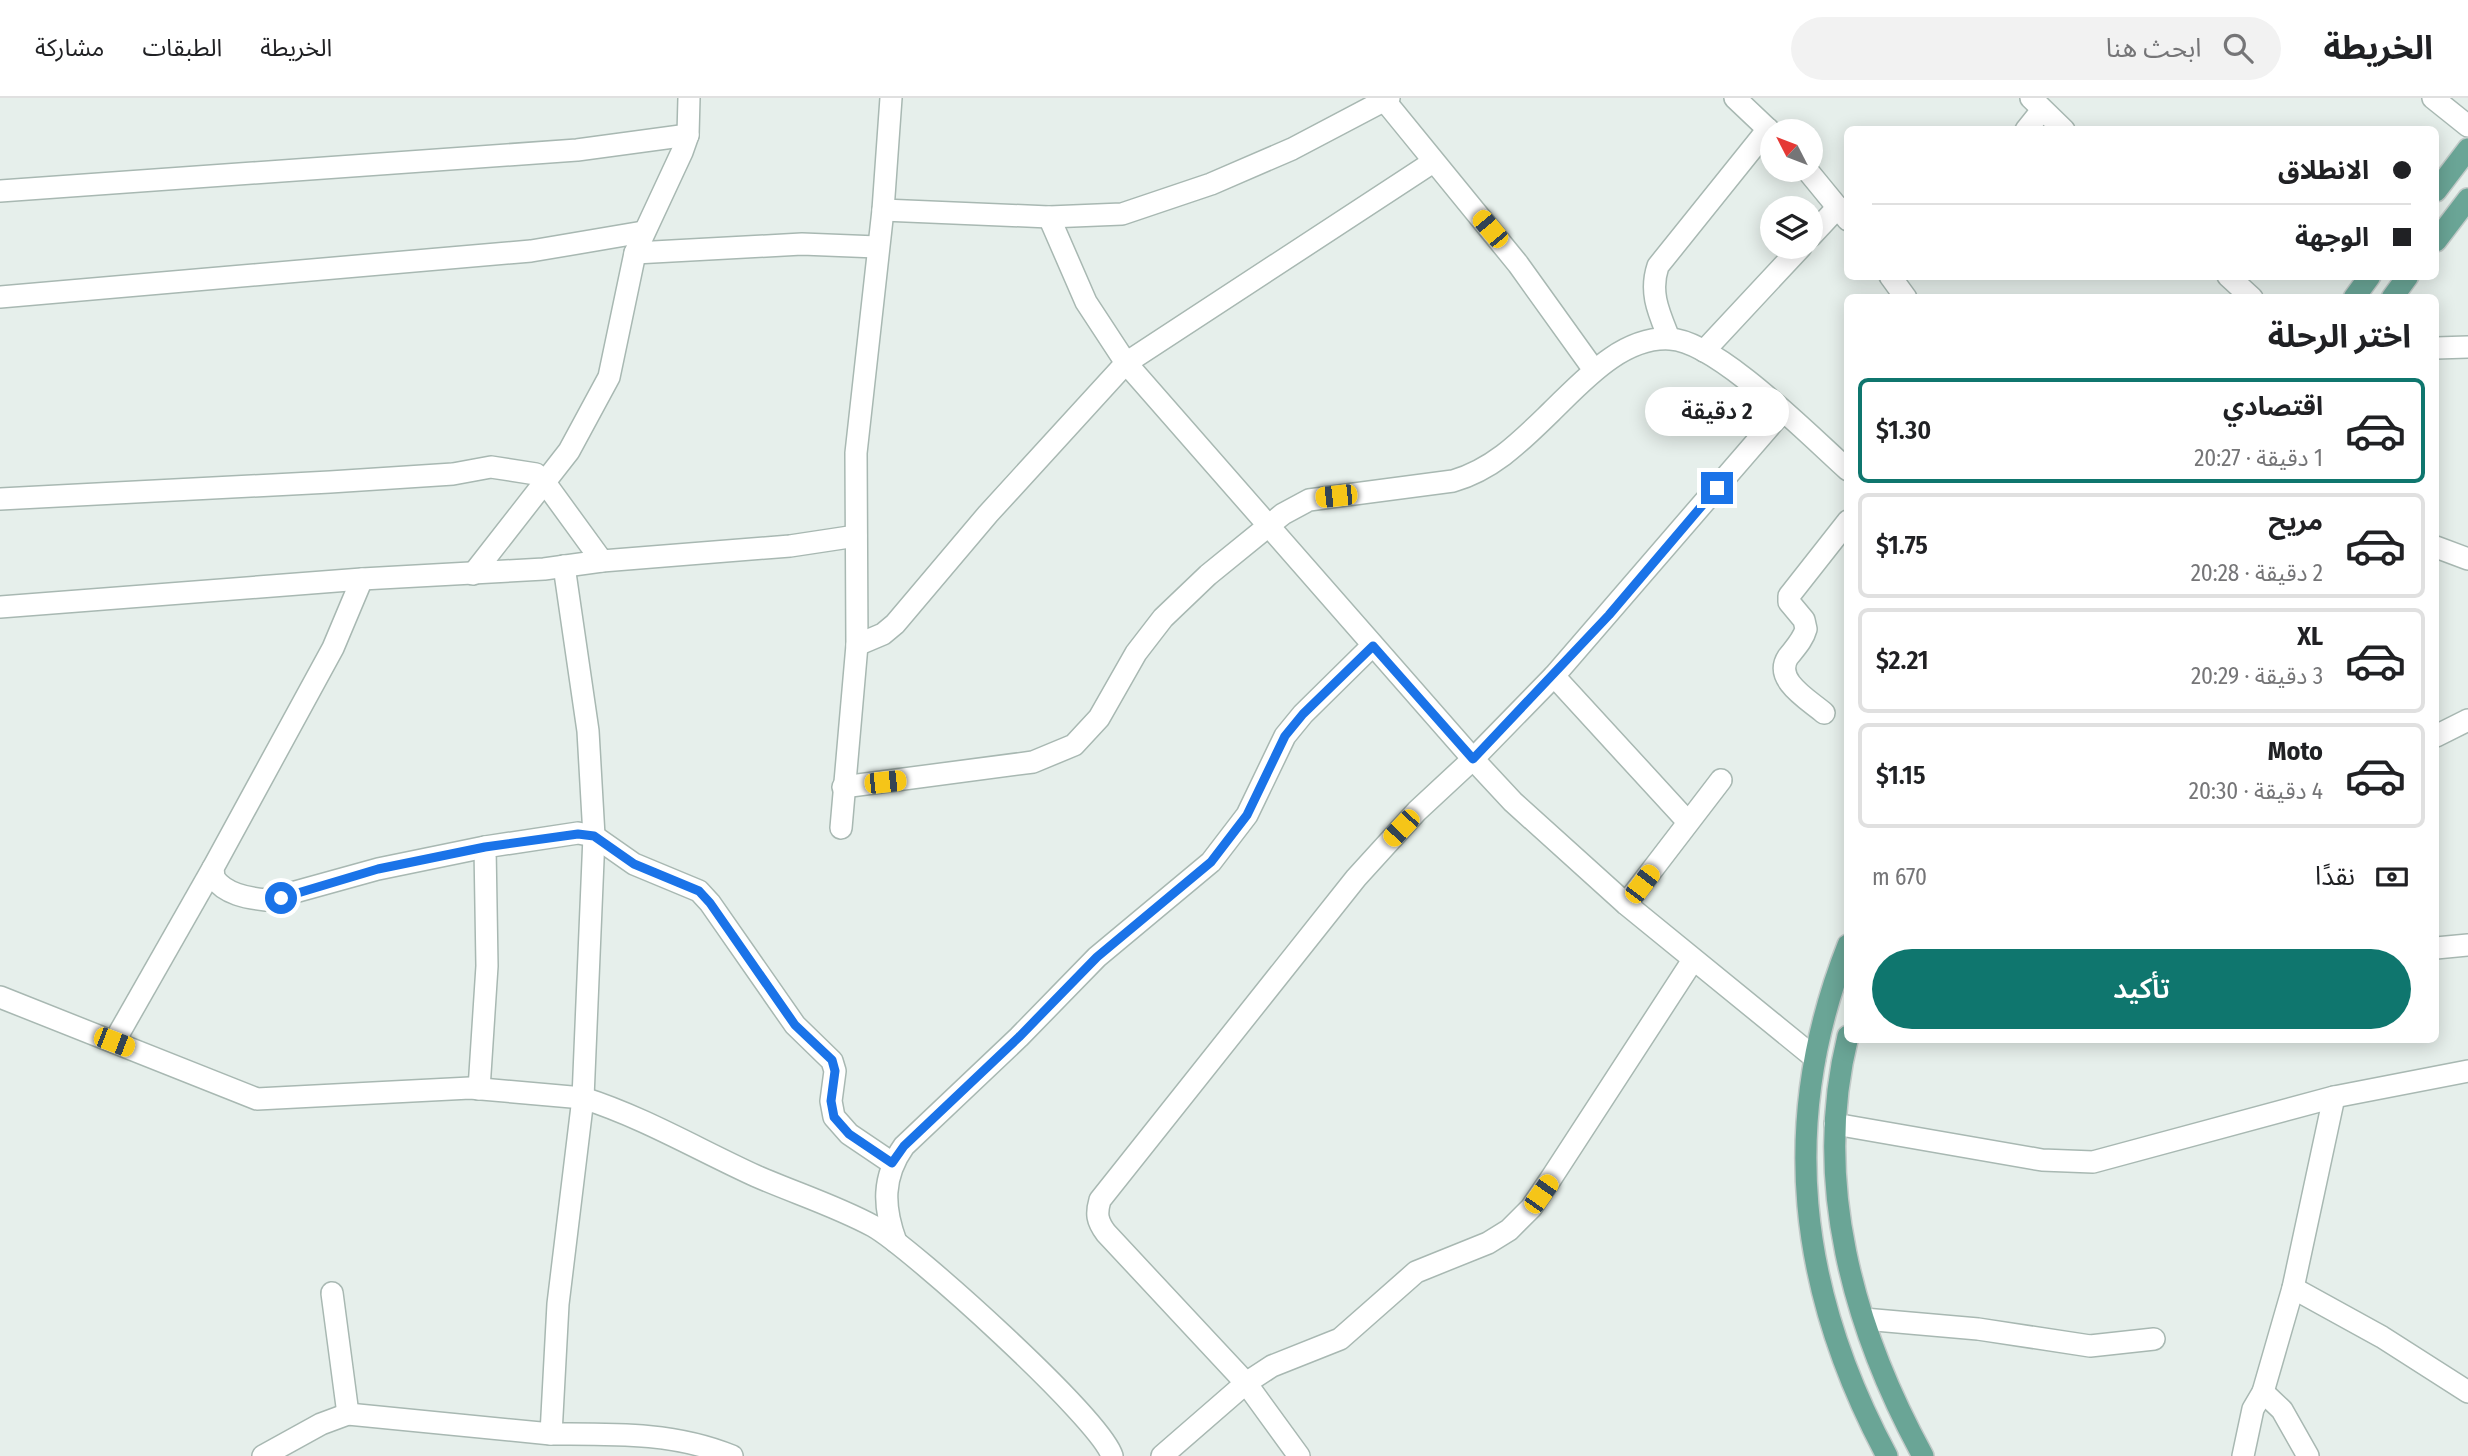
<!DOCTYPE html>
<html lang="ar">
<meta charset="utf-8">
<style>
:root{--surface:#fff;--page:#f2f2f2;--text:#202124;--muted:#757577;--line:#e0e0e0;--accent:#0f766e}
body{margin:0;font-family:"Fira Sans Condensed","Noto Sans Arabic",sans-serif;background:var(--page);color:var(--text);direction:rtl;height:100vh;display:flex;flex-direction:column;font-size:26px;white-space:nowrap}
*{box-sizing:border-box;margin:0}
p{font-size:23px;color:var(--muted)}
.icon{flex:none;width:38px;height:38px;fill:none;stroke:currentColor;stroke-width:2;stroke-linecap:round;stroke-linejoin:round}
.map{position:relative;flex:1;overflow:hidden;direction:ltr}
.drawer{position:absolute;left:1844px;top:196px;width:595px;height:749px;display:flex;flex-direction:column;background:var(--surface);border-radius:10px;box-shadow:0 4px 18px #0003;direction:rtl}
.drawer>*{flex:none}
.guide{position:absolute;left:1844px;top:28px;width:595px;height:154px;border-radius:10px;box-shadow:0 4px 18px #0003;direction:rtl;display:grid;align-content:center;height:154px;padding:0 28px;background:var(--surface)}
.needle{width:46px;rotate:312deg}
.controls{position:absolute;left:1760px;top:21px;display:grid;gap:14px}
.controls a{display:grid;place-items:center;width:63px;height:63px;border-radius:50%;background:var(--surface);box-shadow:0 4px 18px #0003;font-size:35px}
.end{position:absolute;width:32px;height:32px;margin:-16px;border:9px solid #1a73e8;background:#fff;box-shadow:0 0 0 4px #fff}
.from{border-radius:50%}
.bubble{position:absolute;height:49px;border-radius:24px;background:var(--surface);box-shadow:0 4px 18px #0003;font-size:23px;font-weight:600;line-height:49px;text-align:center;direction:rtl}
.car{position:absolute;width:21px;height:42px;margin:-21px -10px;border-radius:9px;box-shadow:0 0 5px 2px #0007;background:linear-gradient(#f5c518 24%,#345 0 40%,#f5c518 0 76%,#345 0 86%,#f5c518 0)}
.guide b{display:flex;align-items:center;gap:24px;height:66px;font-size:26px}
.guide b+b{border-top:2px solid var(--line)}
.guide i{width:18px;height:18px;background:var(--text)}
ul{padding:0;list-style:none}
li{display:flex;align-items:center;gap:21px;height:105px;margin:0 14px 10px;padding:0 14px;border:4px solid var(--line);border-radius:10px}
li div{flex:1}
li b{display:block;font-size:26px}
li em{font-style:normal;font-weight:600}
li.active{border-color:var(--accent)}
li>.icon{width:63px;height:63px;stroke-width:1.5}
h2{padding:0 28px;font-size:32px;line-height:84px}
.pay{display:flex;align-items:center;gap:18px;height:77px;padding:0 28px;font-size:26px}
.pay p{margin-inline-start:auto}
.cta{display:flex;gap:14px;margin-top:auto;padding:14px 28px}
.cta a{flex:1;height:80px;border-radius:42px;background:var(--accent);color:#fff;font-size:28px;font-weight:600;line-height:80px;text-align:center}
header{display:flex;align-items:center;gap:42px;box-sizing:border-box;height:98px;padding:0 35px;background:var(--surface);border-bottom:2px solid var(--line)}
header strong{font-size:33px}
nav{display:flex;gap:38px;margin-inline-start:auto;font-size:24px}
.search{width:490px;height:63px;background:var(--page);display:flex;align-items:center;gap:18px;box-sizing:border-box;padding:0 24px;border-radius:38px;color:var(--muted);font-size:26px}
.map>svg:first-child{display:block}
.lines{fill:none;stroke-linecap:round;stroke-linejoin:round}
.minor-casing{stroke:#a8b8b2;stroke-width:24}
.major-casing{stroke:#c2cac8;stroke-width:24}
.minor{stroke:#fff;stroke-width:21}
.major{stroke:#6aa596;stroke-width:21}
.route{stroke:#1a73e8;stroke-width:9}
</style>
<header>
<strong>الخريطة</strong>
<div class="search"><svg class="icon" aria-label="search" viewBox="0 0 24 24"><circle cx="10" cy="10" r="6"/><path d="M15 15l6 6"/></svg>ابحث هنا</div>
<nav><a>الخريطة</a><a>الطبقات</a><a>مشاركة</a></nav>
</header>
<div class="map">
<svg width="2468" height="1358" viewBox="0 0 2468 1358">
<rect width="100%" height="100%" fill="#e6efeb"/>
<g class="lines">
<g class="minor-casing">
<g id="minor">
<polyline points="1735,0 1773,36"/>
<polyline points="2031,0 2064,32"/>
<polyline points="2433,0 2468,28"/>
<polyline points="1385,3 1518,166 1594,272"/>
<polyline points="2026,32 2042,12"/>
<polyline points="1807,72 1848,122"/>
<polyline points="0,93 577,52 688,37"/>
<polyline points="883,112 1049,119 1122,116 1211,86 1292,51 1389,0"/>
<polyline points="1049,119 1086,204 1126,265 1473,661 1513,704 1626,806 1815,960"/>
<polyline points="1811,138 1838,109"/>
<polyline points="635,155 802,146 877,149"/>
<polyline points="1890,178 1906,200"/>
<polyline points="2228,178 2252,200"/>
<polyline points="0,199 531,153 643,134"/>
<path d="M1669,240C1659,215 1649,195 1658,168L1768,31"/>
<polyline points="2436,250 2468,249"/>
<polyline points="1704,253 1801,149"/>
<polyline points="0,401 330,384 453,376 491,369 536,376 546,386 602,463"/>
<polyline points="2436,449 2468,461"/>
<polyline points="473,476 569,353 609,279 635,155 682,54 688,37 689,0"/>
<path d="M362,481L333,550L213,770L214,780C225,796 247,800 266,802L378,771L485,749"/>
<polyline points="0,509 362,481 544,471 602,463 790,448 856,438"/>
<polyline points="857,547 883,536 895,526 988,416 1126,265 1433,64"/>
<polyline points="1554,578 1688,724"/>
<path d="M1824,615C1809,602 1773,582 1788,559C1795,550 1803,542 1806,531L1804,522L1789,504V498L1848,423"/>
<polyline points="2436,638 2468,622"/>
<path d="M843,689L1033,664L1074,647L1099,620L1136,555L1163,520L1208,477L1283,416L1309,402L1453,383C1494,371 1521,343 1551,314C1582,284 1622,238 1670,241C1717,243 1811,339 1848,372"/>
<polyline points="841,730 857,547 856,355 883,112 891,0"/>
<polyline points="1626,806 1721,682"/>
<polyline points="2436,850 2468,847"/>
<polyline points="0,899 257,1001 470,990 583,1000 594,738 588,633 564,468"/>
<polyline points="114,944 213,770"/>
<polyline points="479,991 487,868 485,749 578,735 594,738 634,766 699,793 710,805 795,927 832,963 835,973 831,1003 834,1019 849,1036 892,1065"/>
<polyline points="1835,1026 2042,1062 2093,1064 2334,999 2468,973"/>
<path d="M896,1144C883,1109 882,1079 904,1048L1019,939L1097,859L1211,764L1247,717L1285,638L1303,616L1372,548"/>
<polyline points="2293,1190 2382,1239 2468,1294"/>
<polyline points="332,1195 348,1316"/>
<polyline points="1864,1221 1978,1231 2090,1248 2154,1241"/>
<polyline points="2263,1294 2282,1312 2308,1358"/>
<path d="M551,1336C613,1336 674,1334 732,1358"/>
<path d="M263,1358L321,1326L348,1316L551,1336L558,1206L583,1000C643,1019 699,1052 756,1078C795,1095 836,1108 873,1128C912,1150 1101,1321 1112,1358"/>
<polyline points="1162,1358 1246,1285 1272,1268 1340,1241 1416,1174 1488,1145 1509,1132 1531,1110 1550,1082 1693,862"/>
<path d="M1299,1358L1246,1285L1106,1135C1097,1123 1096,1116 1100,1102L1356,780L1417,713L1473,661L1554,578L1782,314"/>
<polyline points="2243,1358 2253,1311 2263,1294 2293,1190 2334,999"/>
</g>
</g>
<g class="major-casing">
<g id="major">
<polyline points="2436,93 2468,51"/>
<polyline points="2436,143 2468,101"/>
<polyline points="2354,200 2370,178"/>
<polyline points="2392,200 2408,178"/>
<path d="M1848,847C1778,1024 1798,1192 1887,1358"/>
<path d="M1848,938C1812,1083 1853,1230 1923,1358"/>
</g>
</g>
<use href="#minor" class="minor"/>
<use href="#major" class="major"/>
</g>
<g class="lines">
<polyline class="route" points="281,800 378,771 485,749 578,736 594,738 634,766 699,793 710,805 795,927 832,962 835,973 831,1003 834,1019 849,1036 892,1065 904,1048 1019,939 1097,859 1211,764 1247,717 1285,638 1303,616 1373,548 1473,661 1609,517 1717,390"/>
</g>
</svg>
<div class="controls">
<a><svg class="needle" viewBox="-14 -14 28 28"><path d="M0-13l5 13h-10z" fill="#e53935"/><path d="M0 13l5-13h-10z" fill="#757577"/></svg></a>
<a><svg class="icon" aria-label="layers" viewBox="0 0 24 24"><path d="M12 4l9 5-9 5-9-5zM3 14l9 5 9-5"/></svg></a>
</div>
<i class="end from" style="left:281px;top:800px"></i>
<i class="end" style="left:1717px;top:390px"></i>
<div class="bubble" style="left:1645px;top:289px;width:144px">2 دقيقة</div>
<i class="car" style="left:1490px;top:131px;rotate:320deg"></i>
<i class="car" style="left:1336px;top:398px;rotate:264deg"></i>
<i class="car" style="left:885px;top:684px;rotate:84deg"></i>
<i class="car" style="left:1401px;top:730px;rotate:223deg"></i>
<i class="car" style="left:1642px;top:786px;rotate:37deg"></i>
<i class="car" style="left:114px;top:944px;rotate:111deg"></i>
<i class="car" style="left:1541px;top:1096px;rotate:35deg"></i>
<div class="guide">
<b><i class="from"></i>الانطلاق</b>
<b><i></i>الوجهة</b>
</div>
<section class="drawer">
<h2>اختر الرحلة</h2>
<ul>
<li class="active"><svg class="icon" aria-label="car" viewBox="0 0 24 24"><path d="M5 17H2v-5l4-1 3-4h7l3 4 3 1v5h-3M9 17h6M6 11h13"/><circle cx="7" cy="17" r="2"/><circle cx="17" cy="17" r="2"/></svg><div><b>اقتصادي</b><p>1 دقيقة · 20:27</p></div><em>$1.30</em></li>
<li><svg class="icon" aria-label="car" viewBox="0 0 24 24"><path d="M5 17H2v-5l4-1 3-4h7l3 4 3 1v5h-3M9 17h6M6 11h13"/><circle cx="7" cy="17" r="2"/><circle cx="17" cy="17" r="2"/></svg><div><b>مريح</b><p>2 دقيقة · 20:28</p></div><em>$1.75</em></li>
<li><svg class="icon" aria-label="car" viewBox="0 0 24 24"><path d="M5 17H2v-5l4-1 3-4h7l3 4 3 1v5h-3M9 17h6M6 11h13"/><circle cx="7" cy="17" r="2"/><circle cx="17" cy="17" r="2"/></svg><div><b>XL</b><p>3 دقيقة · 20:29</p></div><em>$2.21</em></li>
<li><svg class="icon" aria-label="car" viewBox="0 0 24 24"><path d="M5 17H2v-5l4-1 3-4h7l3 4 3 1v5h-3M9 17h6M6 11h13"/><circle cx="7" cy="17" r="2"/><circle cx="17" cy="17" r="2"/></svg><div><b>Moto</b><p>4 دقيقة · 20:30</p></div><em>$1.15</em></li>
</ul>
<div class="pay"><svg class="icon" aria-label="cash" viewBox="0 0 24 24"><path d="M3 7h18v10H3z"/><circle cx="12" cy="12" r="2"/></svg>نقدًا<p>670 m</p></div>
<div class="cta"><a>تأكيد</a></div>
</section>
</div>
